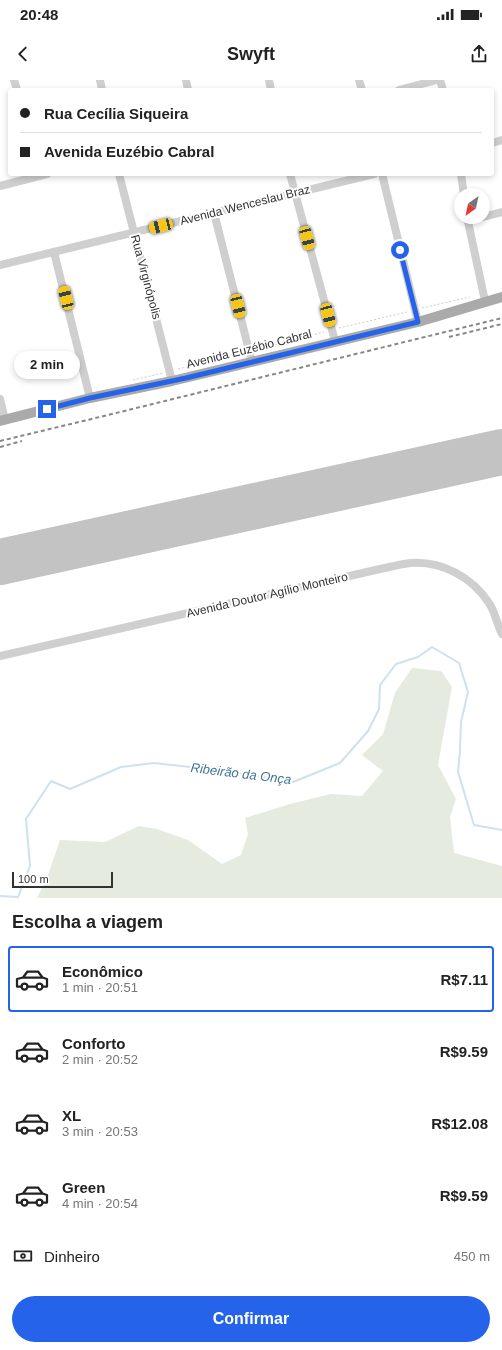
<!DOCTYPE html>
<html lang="pt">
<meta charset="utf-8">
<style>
:root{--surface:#fff;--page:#f6f6f6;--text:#222;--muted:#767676;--line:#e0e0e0;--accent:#2563eb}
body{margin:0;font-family:Arial,sans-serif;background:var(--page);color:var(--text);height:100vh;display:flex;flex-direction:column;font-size:15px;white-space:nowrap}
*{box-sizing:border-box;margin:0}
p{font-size:13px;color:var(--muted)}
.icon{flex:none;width:22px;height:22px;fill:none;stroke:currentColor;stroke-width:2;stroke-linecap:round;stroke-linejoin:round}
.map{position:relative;height:818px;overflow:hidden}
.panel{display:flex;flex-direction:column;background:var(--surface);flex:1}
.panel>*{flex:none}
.top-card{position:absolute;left:8px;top:8px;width:486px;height:88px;border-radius:4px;box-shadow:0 2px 6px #0003;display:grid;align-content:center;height:88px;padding:0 12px;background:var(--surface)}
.needle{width:26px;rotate:213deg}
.controls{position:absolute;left:454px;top:108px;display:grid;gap:8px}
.controls a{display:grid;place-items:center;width:36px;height:36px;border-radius:50%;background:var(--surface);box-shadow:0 2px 6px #0003;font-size:20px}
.scale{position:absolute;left:12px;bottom:10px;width:101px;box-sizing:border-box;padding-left:4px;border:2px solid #323232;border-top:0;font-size:11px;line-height:14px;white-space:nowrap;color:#323232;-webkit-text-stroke:3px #fff;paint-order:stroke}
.end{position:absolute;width:18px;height:18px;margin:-9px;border:5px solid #2563eb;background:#fff;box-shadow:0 0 0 2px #fff}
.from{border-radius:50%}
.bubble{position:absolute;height:28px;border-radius:14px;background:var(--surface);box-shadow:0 2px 6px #0003;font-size:13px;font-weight:600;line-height:28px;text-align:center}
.car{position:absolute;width:12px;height:24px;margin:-12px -6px;border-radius:5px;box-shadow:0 0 3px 1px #0007;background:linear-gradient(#f5c518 24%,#345 0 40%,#f5c518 0 76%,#345 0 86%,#f5c518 0)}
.top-card b{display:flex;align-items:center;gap:14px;height:38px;font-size:15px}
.top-card b+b{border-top:1px solid var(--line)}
.top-card i{width:10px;height:10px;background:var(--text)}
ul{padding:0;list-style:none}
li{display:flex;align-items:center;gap:12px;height:66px;margin:0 8px 6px;padding:0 4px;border:2px solid transparent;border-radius:4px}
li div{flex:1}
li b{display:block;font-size:15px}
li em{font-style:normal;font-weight:600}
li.on{border-color:var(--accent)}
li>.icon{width:36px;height:36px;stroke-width:1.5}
h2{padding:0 12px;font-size:18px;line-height:48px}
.pay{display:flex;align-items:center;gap:10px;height:44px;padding:0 12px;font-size:15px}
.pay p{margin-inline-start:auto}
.button{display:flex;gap:8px;margin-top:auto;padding:8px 12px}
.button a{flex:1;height:46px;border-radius:24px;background:var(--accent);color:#fff;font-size:16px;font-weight:600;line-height:46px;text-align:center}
.status{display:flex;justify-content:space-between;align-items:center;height:28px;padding:0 20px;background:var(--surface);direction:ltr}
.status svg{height:11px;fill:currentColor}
header{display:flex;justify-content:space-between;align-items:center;height:52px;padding:0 12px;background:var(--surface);font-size:18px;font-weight:600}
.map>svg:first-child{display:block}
.green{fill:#e5ebde}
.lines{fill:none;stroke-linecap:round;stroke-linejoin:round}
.stream{stroke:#cfe1ed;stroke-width:2}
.taxiway{stroke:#c3c3c3;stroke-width:18}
.runway{stroke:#c3c3c3;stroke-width:46}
.path{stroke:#ccc;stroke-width:1;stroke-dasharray:2 2;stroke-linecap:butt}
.minor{stroke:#cfcfcf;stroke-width:8}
.major{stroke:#aaa;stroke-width:10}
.rail{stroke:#878787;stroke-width:2;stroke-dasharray:4 3;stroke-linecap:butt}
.route{stroke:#2563eb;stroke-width:5}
.labels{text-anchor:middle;stroke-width:4;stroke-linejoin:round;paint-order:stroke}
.street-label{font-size:12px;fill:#323232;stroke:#fff}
.water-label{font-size:13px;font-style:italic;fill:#407495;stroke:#fff}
</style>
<div class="status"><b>20:48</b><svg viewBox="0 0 49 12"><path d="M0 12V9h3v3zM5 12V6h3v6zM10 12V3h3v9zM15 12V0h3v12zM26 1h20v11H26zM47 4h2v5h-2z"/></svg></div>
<header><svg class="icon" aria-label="back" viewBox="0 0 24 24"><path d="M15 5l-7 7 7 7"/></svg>Swyft<svg class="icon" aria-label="share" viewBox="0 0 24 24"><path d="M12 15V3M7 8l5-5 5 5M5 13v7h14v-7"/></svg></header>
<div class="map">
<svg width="502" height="818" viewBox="0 0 502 818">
<rect width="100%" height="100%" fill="#fff"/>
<polygon class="green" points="412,588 441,591 452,607 438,685 456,719 450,737 454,773 502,786 502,818 37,818 47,798 60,760 105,762 139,746 157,749 188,760 222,784 241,775 248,754 245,738 290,724 331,714 362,716 383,691 362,675 383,654 395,613"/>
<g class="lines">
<polyline class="stream" points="0,816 18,817 30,786 26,739 51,701 70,709 121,687 154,683 226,691 293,702 340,683 368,651 379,629 380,605 396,584 418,577 432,567 459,583 468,612 461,642 460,671 458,692 474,745 502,750"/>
<polyline class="taxiway" points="468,379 489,380 502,386"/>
<polyline class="runway" points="0,482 502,372"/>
<g class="path">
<polyline points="422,228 470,217"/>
<polyline points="339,248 407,232"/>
<polyline points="257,270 324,252"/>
<polyline points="178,289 243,273"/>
<polyline points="133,300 163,293"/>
</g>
<g class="minor">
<polyline points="14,0 17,10"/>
<polyline points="100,0 102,10"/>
<polyline points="186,0 188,10"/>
<polyline points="269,0 271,10"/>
<polyline points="359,0 362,10"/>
<polyline points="440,0 443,10"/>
<polyline points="399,10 437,0"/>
<polyline points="492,63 502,60"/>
<polyline points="119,94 172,301"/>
<polyline points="290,94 335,261"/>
<polyline points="382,94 418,242"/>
<polyline points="461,94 464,115"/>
<polyline points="0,106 47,94"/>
<polyline points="214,133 252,282"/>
<polyline points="467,137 485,221"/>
<polyline points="483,137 502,132"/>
<polyline points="467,140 481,137"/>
<polyline points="54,172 90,318"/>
<polyline points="0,185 374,94"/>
<polyline points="0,319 5,340"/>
<path d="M0,576L380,489C390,487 401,484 411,483C442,481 472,497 489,523C495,532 497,544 502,554"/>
</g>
<polyline class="major" points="0,341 90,318 172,301 418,242 502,217"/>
<g class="rail">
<polyline points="449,257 502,244"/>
<polyline points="0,361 108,335 502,238"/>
<polyline points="0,367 22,361"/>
</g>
</g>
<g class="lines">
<polyline class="route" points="47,329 90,318 186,298 418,242 400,170"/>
</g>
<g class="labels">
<g class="street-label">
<text transform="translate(245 125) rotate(-14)" y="4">Avenida Wenceslau Braz</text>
<text transform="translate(146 197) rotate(75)" y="4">Rua Virginópolis</text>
<text transform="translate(249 269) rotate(-14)" y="4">Avenida Euzébio Cabral</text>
<text transform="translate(267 515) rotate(-13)" y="4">Avenida Doutor Agílio Monteiro</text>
</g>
<g class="water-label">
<text transform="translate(241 693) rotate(7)" y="5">Ribeirão da Onça</text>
</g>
</g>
</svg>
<div class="controls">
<a><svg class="needle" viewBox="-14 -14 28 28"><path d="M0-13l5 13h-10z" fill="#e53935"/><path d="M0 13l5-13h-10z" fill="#767676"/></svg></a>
</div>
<div class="scale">100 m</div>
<i class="end from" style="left:400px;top:170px"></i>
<i class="end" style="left:47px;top:329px"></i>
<div class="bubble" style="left:14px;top:271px;width:66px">2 min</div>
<i class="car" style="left:161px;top:146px;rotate:256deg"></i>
<i class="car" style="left:307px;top:158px;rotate:165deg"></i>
<i class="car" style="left:66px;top:218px;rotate:346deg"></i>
<i class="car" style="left:238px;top:226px;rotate:166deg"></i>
<i class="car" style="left:328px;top:235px;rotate:165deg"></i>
<div class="top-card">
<b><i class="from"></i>Rua Cecília Siqueira</b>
<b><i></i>Avenida Euzébio Cabral</b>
</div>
</div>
<section class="panel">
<h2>Escolha a viagem</h2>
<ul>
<li class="on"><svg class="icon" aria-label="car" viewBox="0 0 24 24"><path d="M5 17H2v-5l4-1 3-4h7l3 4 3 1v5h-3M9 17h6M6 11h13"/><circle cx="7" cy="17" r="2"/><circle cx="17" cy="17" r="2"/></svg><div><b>Econômico</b><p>1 min · 20:51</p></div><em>R$7.11</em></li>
<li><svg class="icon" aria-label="car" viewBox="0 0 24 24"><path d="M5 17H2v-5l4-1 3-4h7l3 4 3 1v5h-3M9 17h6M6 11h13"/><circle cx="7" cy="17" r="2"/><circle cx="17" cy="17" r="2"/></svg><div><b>Conforto</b><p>2 min · 20:52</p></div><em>R$9.59</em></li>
<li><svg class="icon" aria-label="car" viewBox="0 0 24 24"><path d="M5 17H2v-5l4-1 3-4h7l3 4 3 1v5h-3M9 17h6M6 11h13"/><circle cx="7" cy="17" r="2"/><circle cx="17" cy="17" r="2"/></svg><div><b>XL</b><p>3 min · 20:53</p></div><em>R$12.08</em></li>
<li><svg class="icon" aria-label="car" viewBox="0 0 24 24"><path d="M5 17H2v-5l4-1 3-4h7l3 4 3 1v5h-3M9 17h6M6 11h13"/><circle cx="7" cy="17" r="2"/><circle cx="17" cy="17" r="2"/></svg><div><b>Green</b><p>4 min · 20:54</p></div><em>R$9.59</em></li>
</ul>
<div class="pay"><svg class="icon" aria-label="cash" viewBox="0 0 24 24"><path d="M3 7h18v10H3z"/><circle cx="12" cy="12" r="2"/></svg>Dinheiro<p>450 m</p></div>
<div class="button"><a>Confirmar</a></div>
</section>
